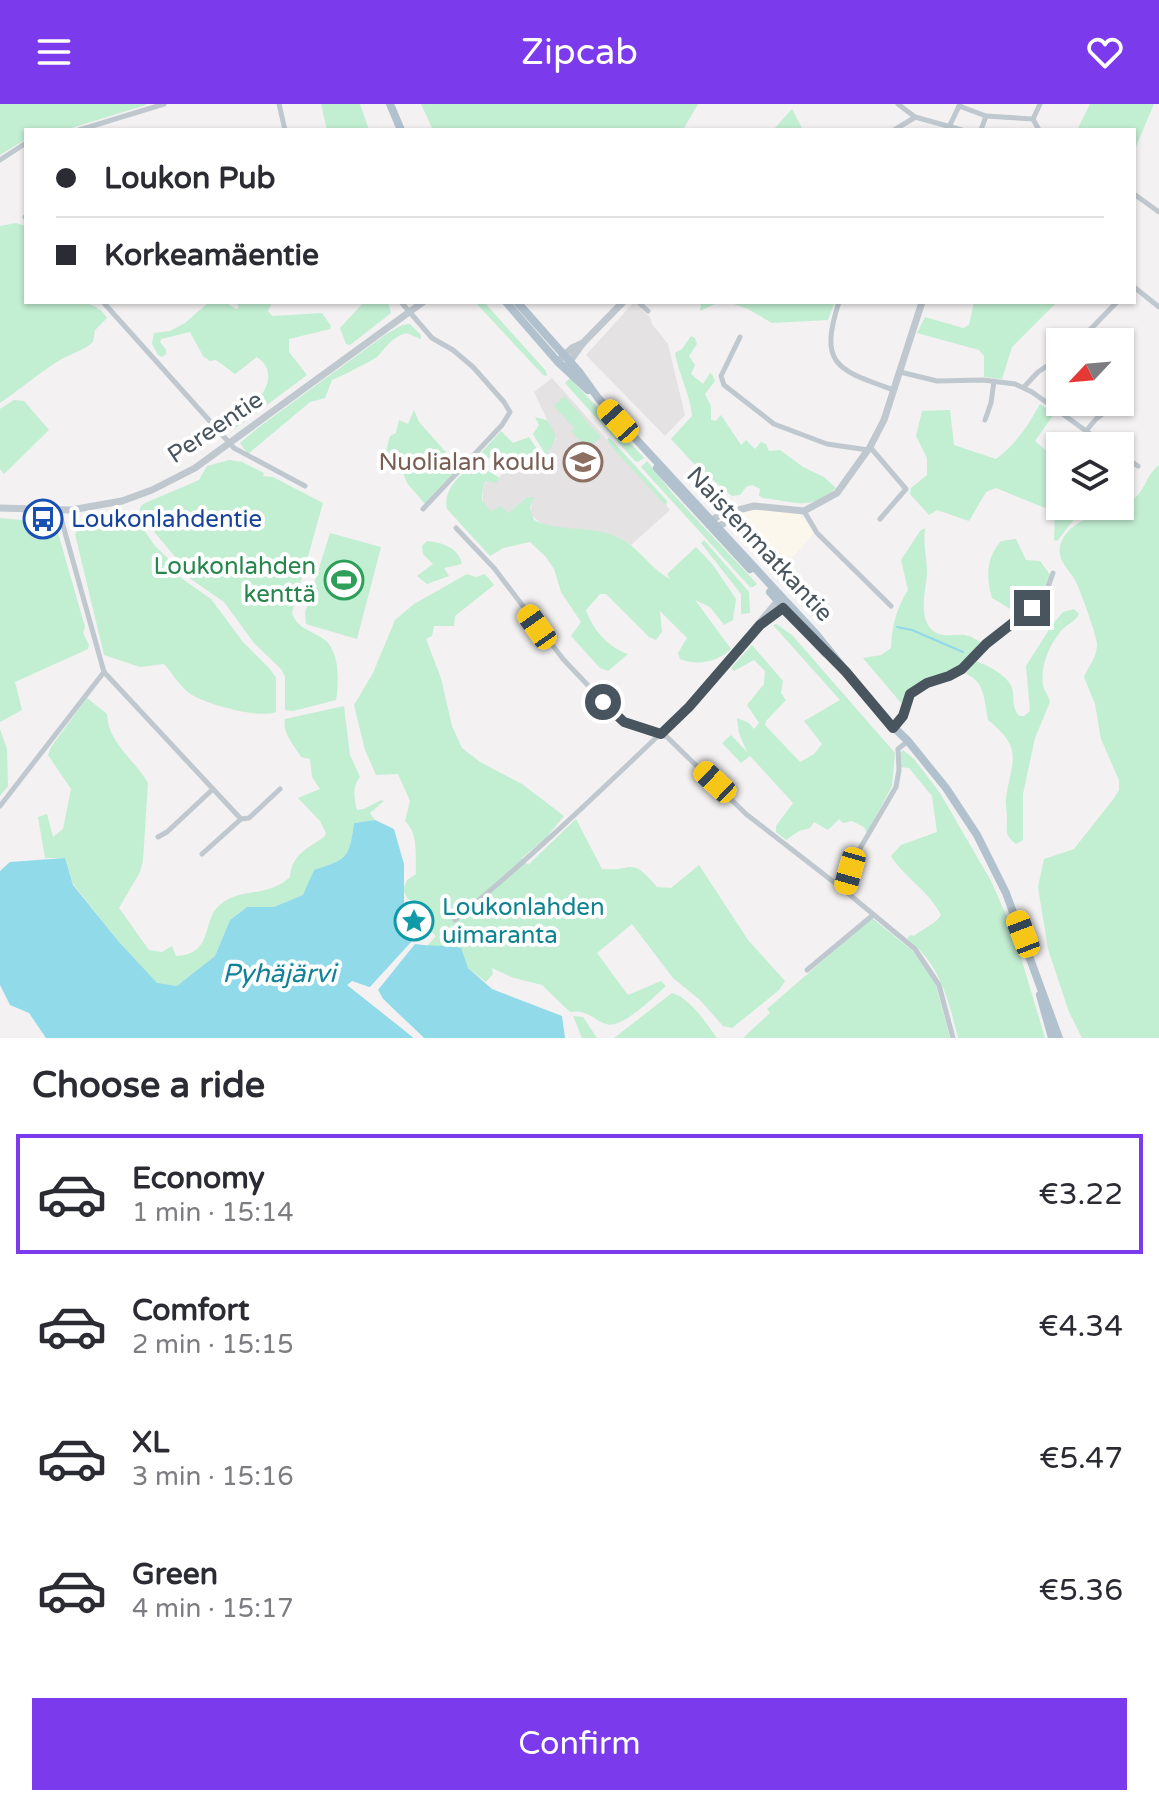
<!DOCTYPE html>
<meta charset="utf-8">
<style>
:root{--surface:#fff;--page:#f7f7f7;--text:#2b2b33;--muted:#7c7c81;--line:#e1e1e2;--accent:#7c3aed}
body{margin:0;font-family:"Varela Round",sans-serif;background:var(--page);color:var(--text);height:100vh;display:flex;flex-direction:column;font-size:30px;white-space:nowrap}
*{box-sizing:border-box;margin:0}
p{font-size:26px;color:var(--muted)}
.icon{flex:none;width:44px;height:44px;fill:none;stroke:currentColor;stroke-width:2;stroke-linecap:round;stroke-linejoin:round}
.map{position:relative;height:934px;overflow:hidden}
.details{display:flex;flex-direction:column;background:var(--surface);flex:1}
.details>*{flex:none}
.guide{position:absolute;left:24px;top:24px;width:1112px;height:176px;border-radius:0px;box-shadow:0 2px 6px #0004;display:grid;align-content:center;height:176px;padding:0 32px;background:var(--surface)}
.needle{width:52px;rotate:244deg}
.tools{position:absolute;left:1046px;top:224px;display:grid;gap:16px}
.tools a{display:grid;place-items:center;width:88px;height:88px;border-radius:0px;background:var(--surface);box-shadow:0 2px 6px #0004;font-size:40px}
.end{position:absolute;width:36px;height:36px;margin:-18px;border:10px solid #49555e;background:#fff;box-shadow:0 0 0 4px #fff}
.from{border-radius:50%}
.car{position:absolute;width:24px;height:48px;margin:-24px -12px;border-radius:10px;box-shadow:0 0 6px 2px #0007;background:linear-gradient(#f5c518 24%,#345 0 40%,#f5c518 0 76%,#345 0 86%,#f5c518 0)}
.guide b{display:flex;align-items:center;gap:28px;height:76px;font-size:30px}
.guide b+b{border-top:2px solid var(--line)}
.guide i{width:20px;height:20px;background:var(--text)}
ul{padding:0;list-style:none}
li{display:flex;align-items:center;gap:24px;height:120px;margin:0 16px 12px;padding:0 16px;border:4px solid transparent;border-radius:0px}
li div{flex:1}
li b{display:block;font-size:30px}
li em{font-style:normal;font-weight:600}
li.selected{border-color:var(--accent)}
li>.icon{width:72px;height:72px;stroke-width:1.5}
h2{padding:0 32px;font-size:36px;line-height:96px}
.button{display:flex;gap:16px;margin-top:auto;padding:16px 32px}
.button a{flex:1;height:92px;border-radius:0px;background:var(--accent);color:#fff;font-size:32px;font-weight:600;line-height:92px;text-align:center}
header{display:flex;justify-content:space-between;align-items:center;height:104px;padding:0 32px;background:var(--accent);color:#fff;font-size:36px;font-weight:600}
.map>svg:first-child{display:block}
.commercial{fill:#fcf7ec}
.education{fill:#e4e2e3}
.green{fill:#c2eed2}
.sand{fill:#f3eee3}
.water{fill:#90daea}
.pier{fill:#f3f1f1}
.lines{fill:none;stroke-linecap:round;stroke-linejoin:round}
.stream{stroke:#90daea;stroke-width:2}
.minor{stroke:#bfc8cf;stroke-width:5}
.tertiary{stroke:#bfc8cf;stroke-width:7}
.primary{stroke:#b2c1ce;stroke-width:8}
.route{stroke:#49555e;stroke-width:10}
.labels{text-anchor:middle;stroke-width:8;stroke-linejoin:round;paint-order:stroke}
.street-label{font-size:24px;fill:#49555e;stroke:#fff}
.education-label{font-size:24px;fill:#785e54;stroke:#fff;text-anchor:end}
.transit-label{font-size:24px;fill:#164399;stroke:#fff;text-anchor:start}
.leisure-label{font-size:24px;fill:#27864d;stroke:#fff;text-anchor:end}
.culture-label{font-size:24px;fill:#0d838f;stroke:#fff;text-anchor:start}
.water-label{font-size:26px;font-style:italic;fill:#11819a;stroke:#fff}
</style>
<header><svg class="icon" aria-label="menu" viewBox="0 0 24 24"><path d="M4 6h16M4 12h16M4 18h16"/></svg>Zipcab<svg class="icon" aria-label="heart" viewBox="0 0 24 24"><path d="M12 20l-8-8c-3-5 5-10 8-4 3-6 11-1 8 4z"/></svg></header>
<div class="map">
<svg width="1159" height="934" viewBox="0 0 1159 934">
<rect width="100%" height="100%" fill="#f3f1f1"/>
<polygon class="commercial" points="761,405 799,409 814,429 793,453 779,462 776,463 734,416 744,407"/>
<g class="education">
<polygon points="634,198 650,213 652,220 668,240 685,311 665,332 586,251"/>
<polygon points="552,274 670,406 631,441 618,433 543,421 530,410 533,394 526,394 508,409 491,407 483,400 483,381 487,377 499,376 504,365 535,361 543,354 556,335 534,288"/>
</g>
<g class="green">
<polygon points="0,0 146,0 146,1 68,25 26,26 26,35 0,51"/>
<polygon points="321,0 360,0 369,26 327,26"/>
<polygon points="421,0 698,0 683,26 433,26"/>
<polygon points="1090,0 1154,0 1134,47 1134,26 1077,26"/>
<polygon points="792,5 803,26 773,26"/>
<path d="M16,119L26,122V198C51,198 93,189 107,214L95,226L93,238C83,247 72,249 60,256C39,269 20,285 0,299V122Z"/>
<path d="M209,198H225L236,205L239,203L236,198H272L268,207L272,212L322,209L331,222L330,225L289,235V248L307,271L233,326V322C250,306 287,274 257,253L235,270L216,256L210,257L203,252L190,228L161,235L160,238L166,246V250L162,253L158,251L152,240L154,229L170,227L185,219Z"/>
<polygon points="364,198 388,198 391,209 350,241 346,240 340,224"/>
<polygon points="475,198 484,198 546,267 547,272 543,271"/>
<polygon points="701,198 828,198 834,200 828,216 772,219 748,205 728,198 715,200 700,207"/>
<polygon points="974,198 1057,198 1012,243 1002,275 984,273 984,252 979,246 917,229 925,213 963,224 969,221"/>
<path d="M410,220L421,231V235L406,229C389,235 388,242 377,253C375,255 336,275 332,276L325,294L310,298L248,350L240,339L259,323L385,231L402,221Z"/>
<path d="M691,232L695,234L697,240L689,252L695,261L691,270L703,280L710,269L712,270L715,277L705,290L711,302V316L716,317L721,311L741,341L746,336L755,345L761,338L766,340L769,347L780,346L803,363L824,373L836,384C809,408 795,397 763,394L759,392L760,385L752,381L746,383L740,391L732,392L694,360L671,335L692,312C690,290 679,271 675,249L682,245Z"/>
<polygon points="570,274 644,354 638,358 635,357 565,279"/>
<polygon points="564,292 601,333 587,345 571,327 574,324 554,302"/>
<polygon points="14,296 24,297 49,326 4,370 0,365 0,305"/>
<path d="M1040,300L1054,310L1035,337L1060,359V402H1109C1072,410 1078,412 1057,437L1054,436L1055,408L996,384L986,388L969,417L937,406L929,411L910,390L911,384L927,371V354L916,332L922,307L950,306L954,341L996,355C1016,340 1028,322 1040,300Z"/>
<polygon points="414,306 419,318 459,363 425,400 407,379 399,358 384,354 390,332 396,329 399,316 408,320"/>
<path d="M535,313L547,316C558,334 558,333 546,351L533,330L539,321Z"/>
<polygon points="501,327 513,339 529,333 543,354 534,361 496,368 494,364 499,360 492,352 486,356 481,349"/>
<polygon points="609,333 667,397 666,402 610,341 607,336"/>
<path d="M229,356L242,358L264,369L263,372L273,373L323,399L292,509C298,526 312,526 325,536C340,548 339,580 336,596L293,607L285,606V573L281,565L254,539L224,498L188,473L177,455L140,411V404L143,400L199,376L207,362Z"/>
<path d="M476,356L474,364H483L500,374L496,379L486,377L483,381L482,396L491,407L501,402L508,409L526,394L534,393L530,404L534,416C557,428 588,421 615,432C638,441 649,464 670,475L667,470L696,443L713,461L736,495L733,516L724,521L710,503L695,496L731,545C718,558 697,562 680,555L678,549L687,534L660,507L662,528L656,536L649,533L606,490H600L586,506C592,525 609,544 628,550L608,567L600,564L571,532L581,518L561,488L554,465L546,453L530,438L503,444L490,452L447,405C442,384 463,370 476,356Z"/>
<polygon points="647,357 673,390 757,480 753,483 750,483 641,363"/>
<path d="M1159,361V934H1082L1069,908L1048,845L1038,783L1044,755L1074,745L1115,693L1119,686V676L1101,635L1095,600L1084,573C1089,561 1097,554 1097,540C1097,533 1080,485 1075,476C1071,468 1061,460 1060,450C1058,440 1065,429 1073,423C1090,408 1116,410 1134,395C1145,386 1147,370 1159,361Z"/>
<path d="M129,409L136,415L155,442L174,460L181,474L211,495L243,538L270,565L276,574V608C260,615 204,600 189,589C180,582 172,569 164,560L140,563L104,551L75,430L85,418Z"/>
<polygon points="0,414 44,418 56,422 85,523 83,529 89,541 88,545 15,578 22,606 0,618"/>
<path d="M925,424C923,440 927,454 927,469C926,485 918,513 932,526C943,536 957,528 969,532C973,533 976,536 980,538L963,560L954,567L916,582L901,599L863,554L881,551L891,544C892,522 896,505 908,486L901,456L920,427Z"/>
<polygon points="330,429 381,443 357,535 306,520 305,509"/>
<path d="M1016,435L1026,456L1040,457L1051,472C1045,489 1035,501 1020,511L992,494C986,472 986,454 1001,437Z"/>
<polygon points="704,436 749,488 750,509 741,510 741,490 701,439"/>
<path d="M427,437C443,439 458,443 462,460L444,464L449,472L427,480L417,472L433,460L423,450L422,442Z"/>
<path d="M467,470L476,473L485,470L494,481L455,512L454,522H434L432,532L426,535L441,574L452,622L462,644L480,658L522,680L564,712L546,734L522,754L528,761L576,715L602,765C635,768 629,751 657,783L671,784L699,761L748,836L785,877L779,886L732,924L723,922L700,896L673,874L632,820L597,849L628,891L661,877L666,882C655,892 621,926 606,920C592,915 587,905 570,908L542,881L511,873L492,864L493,870L486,878L468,864L448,841L432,844L428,841L436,832L422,818L418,801L407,794L403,786L407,776L416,770C415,752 419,730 405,717L410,697L398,670L376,671L365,646L354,601L373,569L395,516L414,500Z"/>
<path d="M1074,505L1079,510C1075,518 1067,520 1061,527C1049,541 1040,563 1043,581C1044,587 1049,592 1050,598L1035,634L1023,690V736L1016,740C1004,731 1007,726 1007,713C1007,706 1005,701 1006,694C1012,655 1024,645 988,616C984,598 986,578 966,570L973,556C987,561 1011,572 1013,588C1014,598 1012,603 1019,612H1024L1030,607L1026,562L1052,521L1063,508Z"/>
<polygon points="776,520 792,531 895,649 892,682 867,729 864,723 852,717 843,719 839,715 828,726 814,718 810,724 799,727 786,736 776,728 776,722 793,699 750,652 741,659 722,639 731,631 747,648 739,629 737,614 749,619 754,625 759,619 747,601 764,580 765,567 754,556 734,567 731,564 752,541 783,577 781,589 786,596 766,617 765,621 800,658 814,650 822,640 804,617 840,596 773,521"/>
<path d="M87,594L107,610C108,639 135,656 148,679L143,756L140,768L119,804L149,846L162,848L172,842L176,852C215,851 201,814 221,800C243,783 267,794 290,773C292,750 307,745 324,733L326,729L320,717L298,694L320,685L312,673L310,655L301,653C294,641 282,629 285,615L344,602L350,651L360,673C352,683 354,694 357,706L364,705L381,696L384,697L370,709L375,716L354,719C349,755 347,755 314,766L304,791L274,803H247L230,816L215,852L178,882L157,880L119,838L73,780L65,754H45L38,713L47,710L53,733L63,725L71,685L48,651L51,643Z"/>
<polygon points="0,625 7,645 8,682 0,692"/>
<path d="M903,646L914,655L940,689L991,777L1013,827L1045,934H958C949,897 940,859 907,835L910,831L914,832C922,825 937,819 941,811C930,788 905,774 891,752L901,741L937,728L932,692L909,664L899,663L900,649Z"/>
<polygon points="872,814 915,849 934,873 950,934 743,934 770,909 767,905"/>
<path d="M672,889C690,894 706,919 717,934H614Z"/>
<polygon points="573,912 583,913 597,934 582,934"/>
</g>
<polygon class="sand" points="406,797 410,808 417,806 422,821 431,830 421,832 414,838 412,837 404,801"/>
<g class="water">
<path d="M375,716L394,725L404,760V801L412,837L369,884L352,878L348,881L414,934H46L29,909L10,901L0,881V767L10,758L65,754L73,781L119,838L157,879L177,882L215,852L230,816L247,803H274L303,791L314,766C347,755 349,755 354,719Z"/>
<path d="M415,840C431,843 445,840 461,844L468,864L492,885L562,912L565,934H424L383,895L378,886Z"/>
</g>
<polygon class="pier" points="352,877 378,886 383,895 424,934 414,934 347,881"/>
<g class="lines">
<polyline class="stream" points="897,523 912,526 963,548"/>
<g class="minor">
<polyline points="279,0 285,26"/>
<polyline points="898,0 915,13 962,26"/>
<polyline points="959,2 986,12 1033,15 1040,0"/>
<polyline points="1033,15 1039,26"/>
<polyline points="950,21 960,0"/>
<polyline points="79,26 164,0"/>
<polyline points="894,26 914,14"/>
<polyline points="981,26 986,12"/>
<polyline points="0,56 26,39"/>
<polyline points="1134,90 1159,108"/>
<polyline points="25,113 26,113"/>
<polyline points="1134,183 1159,203"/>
<polyline points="103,198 234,344 305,382"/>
<polyline points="401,198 432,234 453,246 473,263 504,298 510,308 502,321 423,405"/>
<polyline points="638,198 648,207"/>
<path d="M839,198C818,262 838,266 894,286"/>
<polyline points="740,233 721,272 724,281 774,320 827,340 868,346"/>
<polyline points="1078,238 1117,198"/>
<polyline points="900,268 937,277 983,276 1015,280 1032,288 1107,342"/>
<polyline points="1024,283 1038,268 1060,253"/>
<polyline points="1120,297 1130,288"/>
<polyline points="985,316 991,299 994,277"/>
<polyline points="1086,327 1096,315 1118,298"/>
<polyline points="870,343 906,385 880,415"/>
<polyline points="1120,350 1138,362"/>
<polyline points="59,407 104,568 241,715 202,750"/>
<polyline points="804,407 817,429 891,502"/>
<polyline points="456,424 494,464 563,555 618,613 635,623 667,633 746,710 844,786 915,845 939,881 953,934"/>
<polyline points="894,623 903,612 910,590 927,579 949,572 962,565 986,540 1037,500 1047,486 1053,469"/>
<polyline points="0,702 104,568"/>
<polyline points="241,715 249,714 280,685"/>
<polyline points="158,733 167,728 213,685"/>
<polyline points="844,786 855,753 896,683 899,666 898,645 908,637"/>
<path d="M455,816C527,757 593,694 660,630"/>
<polyline points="807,866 873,811"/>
</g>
<g class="tertiary">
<polyline points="560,255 572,244 583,239 623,198"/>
<polyline points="568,260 583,239"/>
<polyline points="0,404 71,406 122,397 152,386 195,364 423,198"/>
<polyline points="710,421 712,416 722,410 754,402 804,407 837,389 870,343 884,316 922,198"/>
<polyline points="714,425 728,417 735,407"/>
<polyline points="762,519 787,500"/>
<polyline points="661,630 689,603 781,493"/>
</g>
<g class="primary">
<polyline points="390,0 401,26"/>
<polyline points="506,198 557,257 588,286"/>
<polyline points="517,198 580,269 598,294 816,530 884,614 908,637 946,684 977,731 1006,789 1059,934"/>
<polyline points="657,364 750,465"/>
<polyline points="770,488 825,549"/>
<polyline points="1040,891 1052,934"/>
</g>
</g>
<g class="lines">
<polyline class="route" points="603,598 624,618 661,630 689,603 760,521 783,504 846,568 893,624 903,612 910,590 927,579 949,572 962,565 986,540 1032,504"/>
</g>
<defs>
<g id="school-ring" transform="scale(2)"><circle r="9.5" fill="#fff" stroke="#8d6e63" stroke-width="1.5"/><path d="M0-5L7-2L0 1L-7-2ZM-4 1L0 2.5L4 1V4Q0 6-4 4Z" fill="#8d6e63"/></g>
<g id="bus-ring" transform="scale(2)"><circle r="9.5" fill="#fff" stroke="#1a4fb4" stroke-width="1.5"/><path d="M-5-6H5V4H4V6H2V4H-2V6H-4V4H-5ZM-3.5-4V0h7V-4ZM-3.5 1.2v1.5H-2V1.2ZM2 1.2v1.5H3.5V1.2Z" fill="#1a4fb4"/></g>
<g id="stadium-ring" transform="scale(2)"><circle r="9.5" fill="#fff" stroke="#2e9e5b" stroke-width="1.5"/><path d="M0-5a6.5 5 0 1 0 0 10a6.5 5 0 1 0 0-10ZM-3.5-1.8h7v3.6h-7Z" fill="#2e9e5b"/></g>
<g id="sight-ring" transform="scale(2)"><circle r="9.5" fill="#fff" stroke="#0f9aa8" stroke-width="1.5"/><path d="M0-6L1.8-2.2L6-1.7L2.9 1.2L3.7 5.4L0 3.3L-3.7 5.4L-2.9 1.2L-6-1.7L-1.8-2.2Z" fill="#0f9aa8"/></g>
</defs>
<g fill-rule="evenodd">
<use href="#school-ring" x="583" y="358"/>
<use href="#bus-ring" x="43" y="415"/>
<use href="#stadium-ring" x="344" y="476"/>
<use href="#sight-ring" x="414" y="817"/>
</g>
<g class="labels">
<g class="street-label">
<text transform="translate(215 323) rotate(-34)" y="8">Pereentie</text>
<text transform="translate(760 440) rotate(47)" y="8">Naistenmatkantie</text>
</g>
<g class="education-label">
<text x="555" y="366">Nuolialan koulu</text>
</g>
<g class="transit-label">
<text x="71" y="423">Loukonlahdentie</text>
</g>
<g class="leisure-label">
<text x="316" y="470">Loukonlahden<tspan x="316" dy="28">kenttä</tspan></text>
</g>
<g class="culture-label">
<text x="442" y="811">Loukonlahden<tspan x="442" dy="28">uimaranta</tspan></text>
</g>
<g class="water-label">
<text x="279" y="878">Pyhäjärvi</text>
</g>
</g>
</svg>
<div class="tools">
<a><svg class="needle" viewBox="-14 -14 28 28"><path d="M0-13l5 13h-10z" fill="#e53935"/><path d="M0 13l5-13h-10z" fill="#7c7c81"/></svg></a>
<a><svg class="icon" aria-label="layers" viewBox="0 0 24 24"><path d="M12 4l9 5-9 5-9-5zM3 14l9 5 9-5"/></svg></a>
</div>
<i class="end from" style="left:603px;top:598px"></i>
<i class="end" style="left:1032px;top:504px"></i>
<i class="car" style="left:618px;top:317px;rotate:318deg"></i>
<i class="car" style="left:537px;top:523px;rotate:325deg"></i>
<i class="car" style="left:715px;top:678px;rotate:313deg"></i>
<i class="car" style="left:850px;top:767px;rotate:196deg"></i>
<i class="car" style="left:1023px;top:830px;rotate:339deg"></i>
<div class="guide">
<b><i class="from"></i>Loukon Pub</b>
<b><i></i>Korkeamäentie</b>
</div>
</div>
<section class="details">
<h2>Choose a ride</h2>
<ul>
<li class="selected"><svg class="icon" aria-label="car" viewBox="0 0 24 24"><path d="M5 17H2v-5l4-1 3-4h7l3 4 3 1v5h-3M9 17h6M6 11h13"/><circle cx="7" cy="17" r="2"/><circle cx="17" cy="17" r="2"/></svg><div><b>Economy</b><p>1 min · 15:14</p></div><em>€3.22</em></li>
<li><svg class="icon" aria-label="car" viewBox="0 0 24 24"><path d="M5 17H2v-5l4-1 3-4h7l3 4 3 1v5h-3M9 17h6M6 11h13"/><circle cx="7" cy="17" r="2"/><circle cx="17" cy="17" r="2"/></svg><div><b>Comfort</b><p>2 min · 15:15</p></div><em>€4.34</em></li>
<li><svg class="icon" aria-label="car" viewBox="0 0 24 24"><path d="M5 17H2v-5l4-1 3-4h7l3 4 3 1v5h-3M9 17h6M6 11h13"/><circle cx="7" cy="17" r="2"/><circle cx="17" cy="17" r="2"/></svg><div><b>XL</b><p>3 min · 15:16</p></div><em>€5.47</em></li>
<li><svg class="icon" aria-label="car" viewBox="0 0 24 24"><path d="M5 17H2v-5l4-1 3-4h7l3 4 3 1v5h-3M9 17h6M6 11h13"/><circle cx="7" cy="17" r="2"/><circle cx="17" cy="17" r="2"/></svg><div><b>Green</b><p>4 min · 15:17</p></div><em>€5.36</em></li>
</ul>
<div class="button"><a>Confirm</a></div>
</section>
